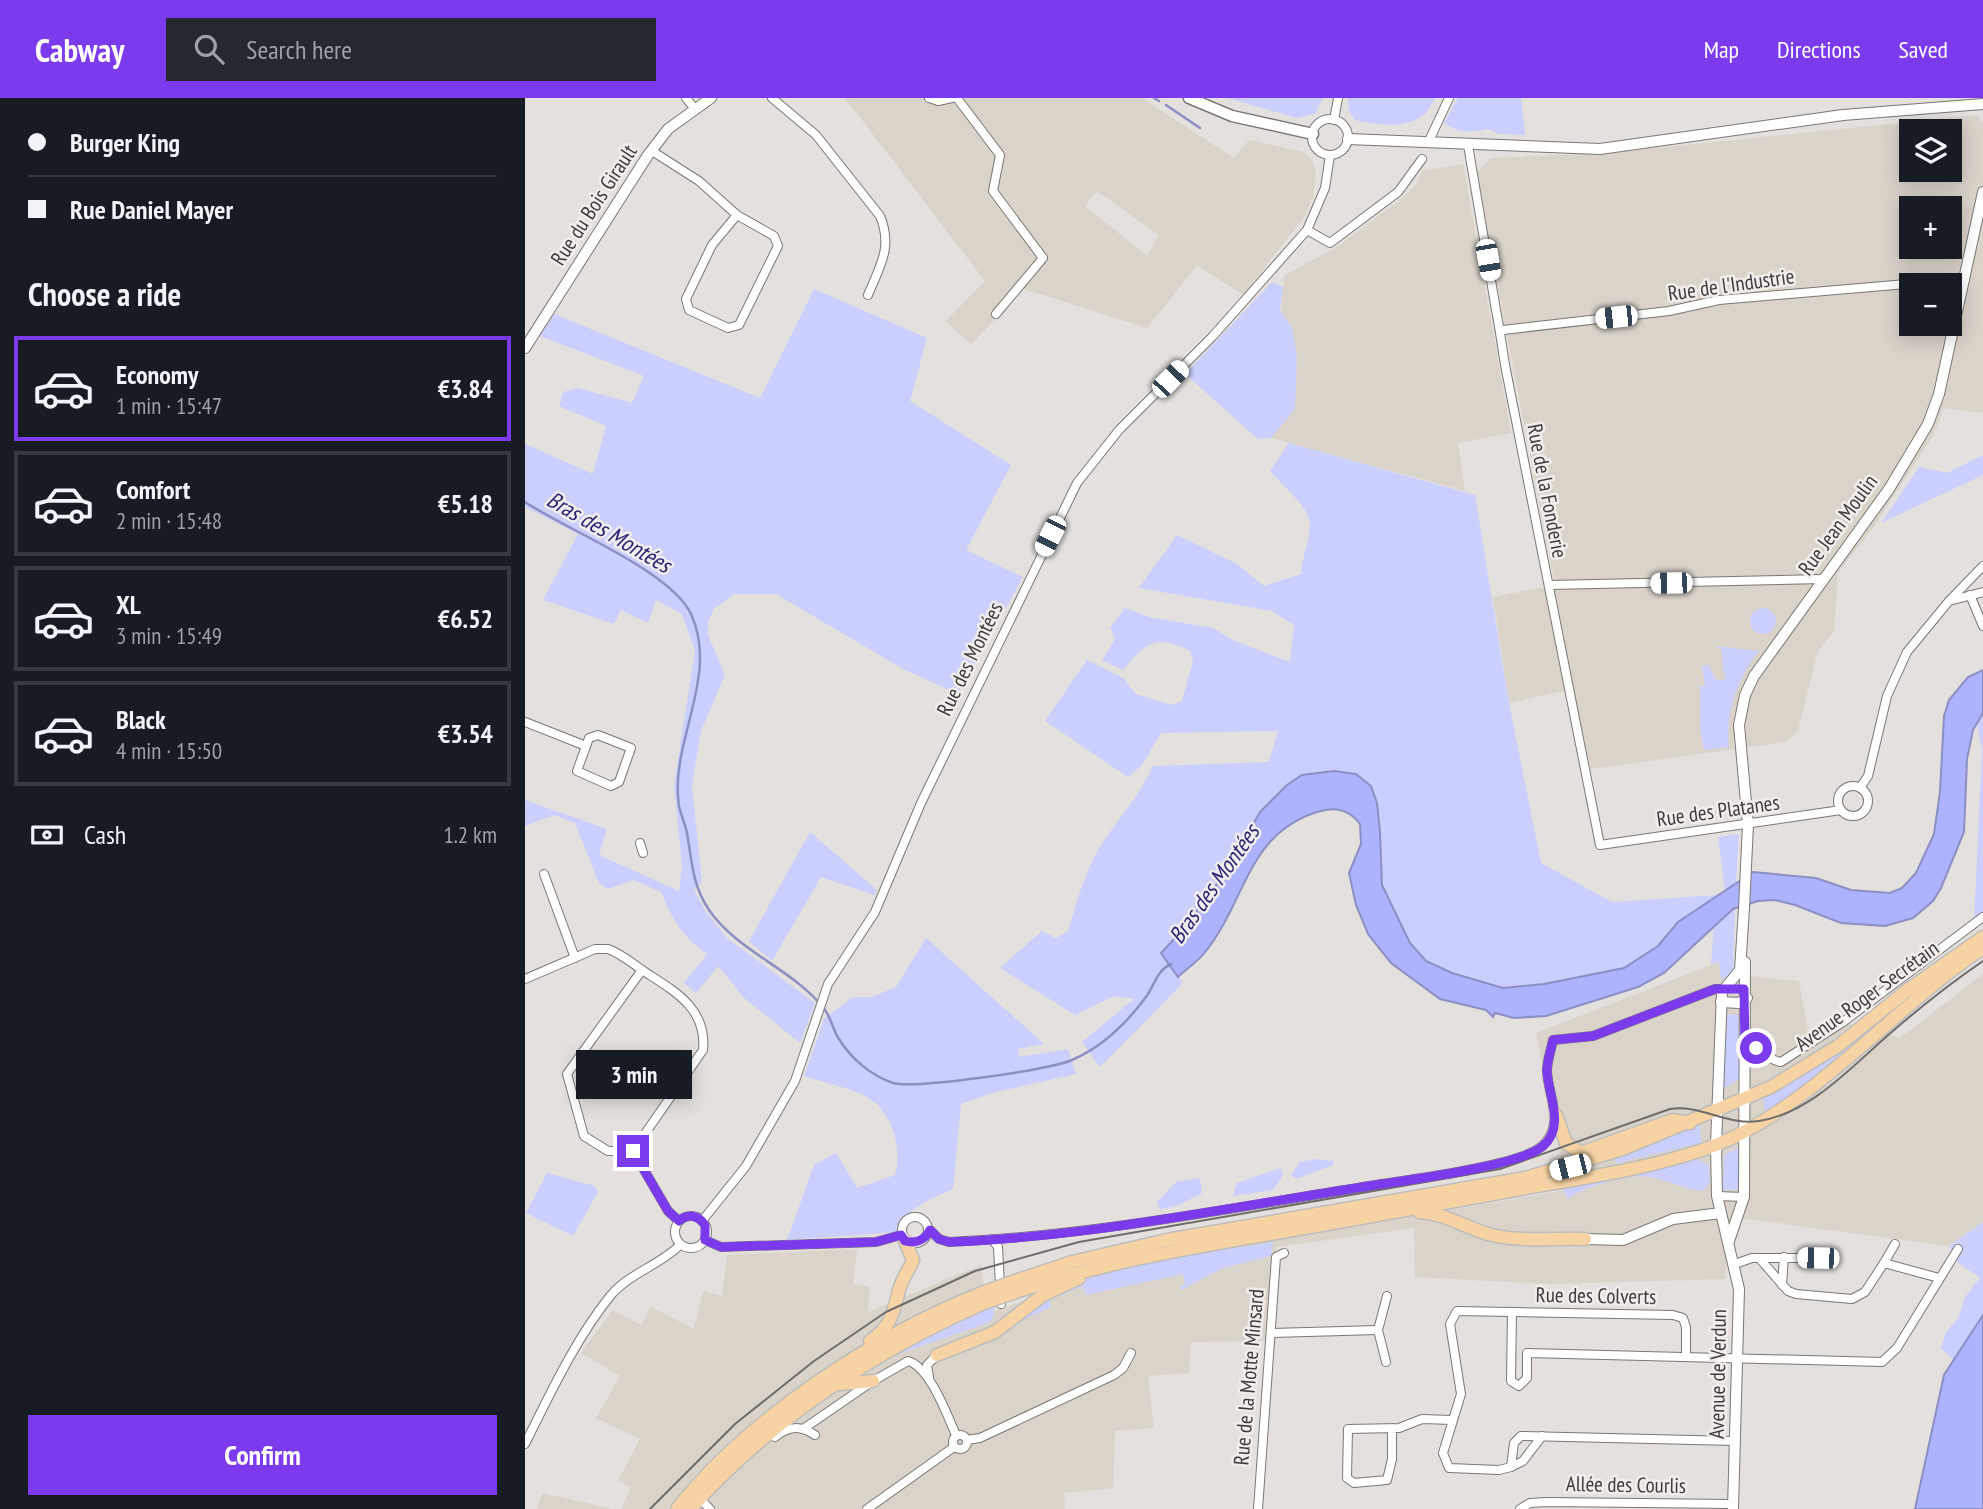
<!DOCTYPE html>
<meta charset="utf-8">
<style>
:root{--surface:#171b24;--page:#242831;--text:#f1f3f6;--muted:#9ea1a6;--line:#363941;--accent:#7c3aed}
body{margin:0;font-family:"PT Sans Narrow",sans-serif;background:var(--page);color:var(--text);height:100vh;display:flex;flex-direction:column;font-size:26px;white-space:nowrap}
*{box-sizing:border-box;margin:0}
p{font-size:23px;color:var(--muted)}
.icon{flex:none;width:38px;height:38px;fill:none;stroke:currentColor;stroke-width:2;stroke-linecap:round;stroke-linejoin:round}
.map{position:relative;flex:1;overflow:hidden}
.details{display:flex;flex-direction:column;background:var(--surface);width:525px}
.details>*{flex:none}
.top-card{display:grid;align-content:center;height:154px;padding:0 28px;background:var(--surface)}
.fabs{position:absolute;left:1374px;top:21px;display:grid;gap:14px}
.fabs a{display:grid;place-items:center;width:63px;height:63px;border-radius:0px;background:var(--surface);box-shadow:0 4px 18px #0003;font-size:35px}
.end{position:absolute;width:32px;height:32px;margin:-16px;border:9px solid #7c3aed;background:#fff;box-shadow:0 0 0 4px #fff}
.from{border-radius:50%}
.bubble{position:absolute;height:49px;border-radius:0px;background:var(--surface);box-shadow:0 4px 18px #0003;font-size:23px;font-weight:600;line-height:49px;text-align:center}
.car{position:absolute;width:21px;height:42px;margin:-21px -10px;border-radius:9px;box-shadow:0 0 5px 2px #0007;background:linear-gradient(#fff 24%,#345 0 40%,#fff 0 76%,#345 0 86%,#fff 0)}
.top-card b{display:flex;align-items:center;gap:24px;height:66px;font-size:26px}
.top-card b+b{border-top:2px solid var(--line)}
.top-card i{width:18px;height:18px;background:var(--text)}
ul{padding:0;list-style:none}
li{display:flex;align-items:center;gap:21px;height:105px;margin:0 14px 10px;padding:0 14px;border:4px solid var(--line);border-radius:0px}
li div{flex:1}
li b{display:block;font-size:26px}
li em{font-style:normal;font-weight:600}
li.on{border-color:var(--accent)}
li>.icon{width:63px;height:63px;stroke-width:1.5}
h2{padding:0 28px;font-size:32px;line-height:84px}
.pay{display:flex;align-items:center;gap:18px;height:77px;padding:0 28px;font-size:26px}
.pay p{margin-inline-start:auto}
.cta{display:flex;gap:14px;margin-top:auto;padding:14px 28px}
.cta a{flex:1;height:80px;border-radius:0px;background:var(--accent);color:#fff;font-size:28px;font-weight:600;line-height:80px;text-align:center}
header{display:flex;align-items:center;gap:42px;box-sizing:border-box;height:98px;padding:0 35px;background:var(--accent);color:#fff}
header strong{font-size:33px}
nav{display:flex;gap:38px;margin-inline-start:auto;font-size:24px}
.search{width:490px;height:63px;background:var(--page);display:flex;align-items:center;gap:18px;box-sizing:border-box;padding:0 24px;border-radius:0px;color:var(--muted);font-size:26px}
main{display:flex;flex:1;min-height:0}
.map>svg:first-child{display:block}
.built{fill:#d9d3ca;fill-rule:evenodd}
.green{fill:#cbcffd}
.water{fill:#adb3fe;stroke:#8b8fc3;stroke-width:2}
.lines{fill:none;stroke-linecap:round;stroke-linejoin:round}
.stream{stroke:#8b8fc3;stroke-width:2.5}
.minor-casing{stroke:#7a7775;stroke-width:10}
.tertiary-casing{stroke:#7a7775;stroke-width:12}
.secondary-casing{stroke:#7a7775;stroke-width:13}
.primary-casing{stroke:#bdbdbc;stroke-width:15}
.minor{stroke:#fff;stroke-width:8}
.tertiary{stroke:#fff;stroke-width:10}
.secondary{stroke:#fff;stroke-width:10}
.primary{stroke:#f7d3a3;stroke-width:12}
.tram{stroke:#6e6d6b;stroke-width:2}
.primary-bridge-casing{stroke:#bdbdbc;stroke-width:15;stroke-linecap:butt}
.primary-bridge{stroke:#f7d3a3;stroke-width:12}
.route{stroke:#7c3aed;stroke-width:9}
.labels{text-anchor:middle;stroke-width:5;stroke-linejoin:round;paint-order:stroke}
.street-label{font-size:21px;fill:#3d3c3a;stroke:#f0edea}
.water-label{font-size:23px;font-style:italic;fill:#2c2376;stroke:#f0edea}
</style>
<header>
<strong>Cabway</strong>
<div class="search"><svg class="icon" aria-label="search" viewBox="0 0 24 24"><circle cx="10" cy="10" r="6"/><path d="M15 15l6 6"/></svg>Search here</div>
<nav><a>Map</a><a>Directions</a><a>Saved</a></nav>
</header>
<main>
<section class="details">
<div class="top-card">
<b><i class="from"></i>Burger King</b>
<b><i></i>Rue Daniel Mayer</b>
</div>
<h2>Choose a ride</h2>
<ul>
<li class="on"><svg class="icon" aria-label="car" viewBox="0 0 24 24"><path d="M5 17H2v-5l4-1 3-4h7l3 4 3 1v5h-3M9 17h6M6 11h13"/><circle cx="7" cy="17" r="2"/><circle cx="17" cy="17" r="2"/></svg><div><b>Economy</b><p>1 min · 15:47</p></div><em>€3.84</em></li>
<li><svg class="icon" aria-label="car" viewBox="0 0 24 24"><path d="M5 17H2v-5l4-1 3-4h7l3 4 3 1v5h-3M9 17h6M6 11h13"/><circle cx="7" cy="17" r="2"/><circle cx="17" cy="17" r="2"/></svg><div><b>Comfort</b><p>2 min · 15:48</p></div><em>€5.18</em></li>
<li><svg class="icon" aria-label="car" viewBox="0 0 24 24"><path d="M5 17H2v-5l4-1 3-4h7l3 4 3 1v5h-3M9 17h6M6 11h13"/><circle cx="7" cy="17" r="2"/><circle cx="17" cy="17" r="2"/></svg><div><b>XL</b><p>3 min · 15:49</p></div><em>€6.52</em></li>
<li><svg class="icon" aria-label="car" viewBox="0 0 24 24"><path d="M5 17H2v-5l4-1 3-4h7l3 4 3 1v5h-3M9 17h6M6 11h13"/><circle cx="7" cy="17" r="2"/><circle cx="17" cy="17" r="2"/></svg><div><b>Black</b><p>4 min · 15:50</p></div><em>€3.54</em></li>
</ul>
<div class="pay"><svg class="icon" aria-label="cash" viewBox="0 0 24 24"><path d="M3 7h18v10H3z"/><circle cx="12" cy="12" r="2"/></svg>Cash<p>1.2 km</p></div>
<div class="cta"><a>Confirm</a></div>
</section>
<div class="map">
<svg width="1458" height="1411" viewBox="0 0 1458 1411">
<rect width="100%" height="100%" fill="#e3e0dd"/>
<g class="built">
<path d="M320,0H617L709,60L724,42L778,54L787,62L791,74L788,99L780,118L718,197L672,167L622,230L499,191L446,247L421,223L460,183ZM572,93L634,137L622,158L560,108Z"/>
<path d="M1451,17L1458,25V315L1419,310L1408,338L1348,430L1313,475L1309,533L1293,553L1273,633L1261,644L1066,671L1048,591L984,605L968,499L1030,487L951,76L966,60L1083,55ZM1386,33H1424V72H1386ZM1386,110H1424V149H1386ZM1386,187H1424V226H1386Z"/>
<polygon points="938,66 986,335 933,345 940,393 746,340 759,178 815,147 879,99 891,87 897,73"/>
<polygon points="1194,864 1203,876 1274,883 1285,944 1318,924 1375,940 1458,876 1458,1124 1424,1148 1206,1119 1200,1181 1024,1186 890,1179 889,1130 751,1149 743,1243 666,1244 664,1275 623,1278 629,1330 590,1333 588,1390 539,1395 540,1411 96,1411 106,1389 93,1383 115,1341 71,1320 95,1278 56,1255 88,1212 116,1227 126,1209 169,1231 178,1193 197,1198 202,1157 332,1151 328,1186 345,1189 343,1214 456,1167 462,1216 537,1189 731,1145 1042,1092 1011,935"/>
<polygon points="17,1395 87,1411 12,1411"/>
</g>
<g class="green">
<polygon points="702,0 798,0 790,16 772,20"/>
<path d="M823,0H908L910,1C906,6 904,12 901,15C882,32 852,27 830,22L824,13Z"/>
<path d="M933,0H996L1000,37L974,36L963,31C946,35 933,35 919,25Z"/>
<polygon points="747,184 758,189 755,213 767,229 772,259 770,311 746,340 733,341 660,276"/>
<path d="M289,191L402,240L385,303L486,367L441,452L498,479L433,596L378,571L251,496H209L189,511L183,524V537L200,577L176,633L167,688L177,784L169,792L182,815L202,840L290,905L275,945L219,900L193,868L171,895L159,885L182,856C158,840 147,821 136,794L109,782L82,791L74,785L50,725L29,717L0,728V702L82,731L74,757L154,793L157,768L149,687L170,553L157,516L131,502L123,525L96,512L89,526L18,502L53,436L0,409V346L68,376L81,328L34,308L38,294L53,290L107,305L119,278L15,238L29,216L235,300Z"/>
<path d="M764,345L950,397L984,605L1016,765L1087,804L1193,797L1153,824L1133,848L1099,870L1019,886L978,890L927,875L901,863L885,844L857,787L853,706L846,688L831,676L808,673L777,677L735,714L701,774L660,829L636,854L658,885L575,969L557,944L609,901L589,898L550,917L475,870L517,833L531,840L543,833C552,802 562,767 580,741C598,716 615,695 628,668L744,664L753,633L636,635L617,667L603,679L520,623L562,562L598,580L611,596L646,607L657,603L668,563L665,553C631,536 620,545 598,572L577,562L590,541L585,530L600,510L624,519L688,530L710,543L765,564L769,527L747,513L614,490L652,437L712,466L739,488L776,476C777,460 785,441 785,426C784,408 756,387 745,373Z"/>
<polygon points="1458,357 1458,377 1356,425 1394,369 1422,375"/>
<circle cx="1238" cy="523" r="13"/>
<path d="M1189,548L1234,553C1213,579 1200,615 1204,649L1179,652L1175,632V589L1180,587L1177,568L1184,567L1191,582H1200L1196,551Z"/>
<polygon points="1458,615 1458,816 1449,823 1457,652 1452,624"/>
<polygon points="285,734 352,792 349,797 296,779 247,863 224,843"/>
<polygon points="1214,736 1211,785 1200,792 1193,739"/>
<polygon points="1210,810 1208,877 1196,881 1194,864 1186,867 1189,828"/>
<path d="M401,840L519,946L493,951L494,959L543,951L551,976L467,995L436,1006L428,1091C408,1100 378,1111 373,1134L262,1142L289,1067L311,1055L332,1090L370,1077C378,1051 367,1013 342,999C323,989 299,985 279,978L299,921L328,899H347L371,889Z"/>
<polygon points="1200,916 1217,917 1215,981 1199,990"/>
<polygon points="1345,929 1347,930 1280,988 1240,1014 1238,999 1316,952"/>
<polygon points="1175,1028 1176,1045 1091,1065 1090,1059"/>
<polygon points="1213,1050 1213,1092 1198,1092 1199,1057"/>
<path d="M1169,1060L1184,1067L1185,1083L1179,1093C1159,1091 1145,1083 1126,1079C1109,1075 1055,1089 1043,1101L1038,1091L1142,1069Z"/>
<polygon points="790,1061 809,1063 808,1067 771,1081 766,1077 775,1064"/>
<polygon points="756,1070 758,1078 748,1092 708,1098 712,1085"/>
<polygon points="22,1075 70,1088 73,1094 48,1138 1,1115"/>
<polygon points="675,1080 677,1095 652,1108 635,1111 632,1104 651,1084"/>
<polygon points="1458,1124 1458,1217 1429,1262 1416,1250 1421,1234 1434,1219 1440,1199 1455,1180 1432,1164 1424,1148"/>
<path d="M748,1144L746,1158L698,1170L656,1192L655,1188L660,1187L658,1176L561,1197L558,1188L524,1202L526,1209L498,1222L477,1238L475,1234C540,1165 658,1160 748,1144Z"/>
<polygon points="469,1207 469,1217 465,1224 354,1263 385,1244"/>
</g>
<g class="water">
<path d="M1458,572V615L1448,632L1442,661L1439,734L1416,790L1408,803L1388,820L1360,828L1316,825L1270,807L1250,802L1233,803L1208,811L1139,875L1113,889L1021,918L989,920L970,915L968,919L961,912L915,901L866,865L843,836L831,807L824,775L836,746L835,726C824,711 810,708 792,714C722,736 721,803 681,853C674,863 662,870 653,879L636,855L660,829L701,774L735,714L762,687L777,677L809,673L831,676L846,688L852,705L855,734L857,787L885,845L901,863L927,875L978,890L1019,886L1099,870L1133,848L1153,824L1228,774L1291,780L1326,792L1365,795L1377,790L1391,775L1409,736L1415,694L1419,618L1424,602L1443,579Z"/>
<polygon points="1458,1217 1458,1411 1390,1411 1419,1277"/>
</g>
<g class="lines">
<g class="stream">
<polyline points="629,0 634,3"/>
<polyline points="641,7 675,30"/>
<path d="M0,404C42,432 146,473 166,516C195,579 144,644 154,708C156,717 160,726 162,735C167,763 167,787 184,812C214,855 269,871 300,912C306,920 308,932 314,941C326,961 347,978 368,985C390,991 525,972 547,962C577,949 601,926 621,899C630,887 631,873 646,866"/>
</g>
<g class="minor-casing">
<g id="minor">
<polyline points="161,0 170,11"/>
<path d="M247,0L291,37L355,118C368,149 355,168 343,197"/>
<polyline points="404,0 413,3 427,0"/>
<polyline points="432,0 475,57 468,93 518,160 471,216"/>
<circle cx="805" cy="39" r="18"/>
<polyline points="809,22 813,0"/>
<polyline points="903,45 924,0"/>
<path d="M943,47L971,212C975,232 977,250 981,272L1075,747L1316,712"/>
<polyline points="127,53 174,83 212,117 187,147 161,201 164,212 203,230 214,227 253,148 249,138 212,117"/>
<polyline points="782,132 805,145 873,94 897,61"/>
<polyline points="978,232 1144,213 1194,202 1440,181"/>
<polyline points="1024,487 1298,481"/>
<polyline points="1445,497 1458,528"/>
<polyline points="1426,501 1458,468"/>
<polyline points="0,624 61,648"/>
<polygon points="73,637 106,650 94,684 86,688 52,673 64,640"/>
<circle cx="1328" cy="703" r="15"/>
<polyline points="1335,690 1343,678 1362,598 1382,554 1424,503 1458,494"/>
<polyline points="115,745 118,755"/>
<polyline points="19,776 50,860"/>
<path d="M0,881L70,851H83C97,856 108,866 120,874C151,894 182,911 178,952L108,1053L143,1113L154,1123"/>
<path d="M1220,949C1235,949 1242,962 1256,964L1318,924L1458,819"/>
<polyline points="108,1053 83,1053 59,1038 42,976 117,872"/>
<polyline points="1192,1098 1219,1099"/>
<circle cx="166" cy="1134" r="16"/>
<circle cx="390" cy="1132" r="13"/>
<polyline points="177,1123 221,1068 270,983 303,886 350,814 396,705 552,385 594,332 687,239 782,132 800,90 805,57"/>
<path d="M405,1132L414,1141L424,1144C562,1138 700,1111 838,1089C873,1083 994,1069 1017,1048C1041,1027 1023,998 1022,973C1022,963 1026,952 1028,942L1068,938L1190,891H1199"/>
<polyline points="467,1141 473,1149 476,1206"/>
<polyline points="180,1142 196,1149 351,1144 376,1137"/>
<polyline points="1234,1160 1263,1193 1271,1196 1327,1201 1340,1194 1359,1165 1414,1180"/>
<polyline points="1359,1165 1370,1146"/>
<polyline points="1210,1166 1227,1160 1293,1160"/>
<polyline points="1257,1187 1259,1159"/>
<polyline points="987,1214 986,1283 994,1288 1002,1280 1002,1255 1357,1264 1372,1250 1433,1151"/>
<polyline points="747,1235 853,1232"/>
<polyline points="1161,1258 1161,1229 1158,1220 1148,1217 932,1213 925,1226 936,1296 918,1355 924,1370 974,1372 986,1369 989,1345 996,1338 1210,1343"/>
<polyline points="861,1264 853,1232 862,1198"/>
<polyline points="404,1279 402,1267 412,1257"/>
<polyline points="867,1330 867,1361 862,1382 829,1385 822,1380 823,1331 874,1330 897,1321 927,1322"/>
<path d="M278,1331L348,1283L383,1263C405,1269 422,1317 431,1337"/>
<circle cx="435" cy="1344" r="7"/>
<path d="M250,1339C264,1328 275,1327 290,1337"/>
<polyline points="442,1342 455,1340 589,1277 598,1270 606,1255"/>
<path d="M0,1346C25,1296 51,1240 86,1197C105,1175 135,1167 155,1147"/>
<polyline points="986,1369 998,1363 1017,1338"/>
<polyline points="175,1401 185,1411"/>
<polyline points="342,1411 429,1349"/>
<polyline points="733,1411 751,1159 759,1155"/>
<polyline points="995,1411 1005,1405 1022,1404 1208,1406"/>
</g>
</g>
<g class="tertiary-casing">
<g id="tertiary">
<polyline points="823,41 1075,51 1318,17 1458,6"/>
<polyline points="0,250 123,57 143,31 186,0"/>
<polyline points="1196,904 1214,905 1222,900"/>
<polyline points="1060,1141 1098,1142 1148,1121 1196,1115"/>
<polyline points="1204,1143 1219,1099 1220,864"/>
<polyline points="1208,1411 1214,1191 1192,1098 1191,1047 1197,894 1215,872 1219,810 1223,727 1214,627 1220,597 1229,578 1364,391 1403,326 1414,296 1458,94"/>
</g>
</g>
<g class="secondary-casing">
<polyline id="secondary" points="664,0 707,18 788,36"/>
</g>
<g class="primary-casing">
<g id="primary">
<polyline points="1031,1017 1041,1045 1056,1055 1148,1022 1165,1025"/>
<path d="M894,1114C922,1115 941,1131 967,1137C997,1144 1030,1140 1060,1141"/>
<polyline points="487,1184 547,1164 642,1142 1000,1080 1098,1051 1246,989 1313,948 1380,894 1458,839"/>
<path d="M488,1195C572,1166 657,1151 745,1136C827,1122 908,1107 990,1092C1056,1080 1128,1071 1191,1047C1288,1008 1369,909 1458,850"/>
<path d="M345,1243C366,1229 368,1215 374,1192C377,1181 384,1172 388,1162L380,1143"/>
<polyline points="412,1257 470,1234 518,1197 554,1180"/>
<polyline points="314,1286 348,1283"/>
<path d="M152,1411C223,1321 350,1237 457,1195"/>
<path d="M165,1411C247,1320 348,1254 459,1205"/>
</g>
</g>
<use href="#minor" class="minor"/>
<use href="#tertiary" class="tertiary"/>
<use href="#secondary" class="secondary"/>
<use href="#primary" class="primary"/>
<path class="tram" d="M125,1411L210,1326L289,1263L361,1214L450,1173L554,1144L975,1071L1145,1011C1175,1006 1203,1028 1234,1023C1287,1015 1330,965 1369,932C1398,907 1427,884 1458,863"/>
<g class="primary-bridge-casing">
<g id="primary-bridge">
<polyline points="457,1195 487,1184"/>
<polyline points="459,1205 488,1195"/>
</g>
</g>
<use href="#primary-bridge" class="primary-bridge"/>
</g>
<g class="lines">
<path class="route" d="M108,1053L143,1113L154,1123C163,1115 173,1117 180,1127V1142L196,1149L351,1144L376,1137L380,1143C391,1146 400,1142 405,1132L414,1141L424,1144C562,1139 700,1110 838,1089C873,1083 994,1069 1018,1048C1041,1028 1023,997 1022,973C1022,963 1026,952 1028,942L1068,938L1190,891H1219L1220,949L1231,950"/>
</g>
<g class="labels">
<g class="street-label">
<text transform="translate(69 107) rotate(-57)" y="7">Rue du Bois Girault</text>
<text transform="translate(1206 187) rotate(-8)" y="7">Rue de l'Industrie</text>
<text transform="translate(1022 393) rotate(79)" y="7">Rue de la Fonderie</text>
<text transform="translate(1313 427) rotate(-54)" y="7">Rue Jean Moulin</text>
<text transform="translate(445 561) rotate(-64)" y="7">Rue des Montées</text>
<text transform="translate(1193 713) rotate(-8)" y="7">Rue des Platanes</text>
<text transform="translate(1342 898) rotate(-36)" y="7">Avenue Roger Secrétain</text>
<text transform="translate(1071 1198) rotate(1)" y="7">Rue des Colverts</text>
<text transform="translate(1193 1276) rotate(-89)" y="7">Avenue de Verdun</text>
<text transform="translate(724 1279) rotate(-85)" y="7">Rue de la Motte Minsard</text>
<text transform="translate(1101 1387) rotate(1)" y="7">Allée des Courlis</text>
</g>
<g class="water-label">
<text transform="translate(84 434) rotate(30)" y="8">Bras des Montées</text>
<text transform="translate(689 786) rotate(-55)" y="8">Bras des Montées</text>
</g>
</g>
</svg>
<div class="fabs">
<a><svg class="icon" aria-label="layers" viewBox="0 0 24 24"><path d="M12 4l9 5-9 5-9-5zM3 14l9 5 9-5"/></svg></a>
<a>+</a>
<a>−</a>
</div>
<i class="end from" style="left:1231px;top:950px"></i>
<i class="end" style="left:108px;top:1053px"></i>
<div class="bubble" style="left:51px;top:952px;width:116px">3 min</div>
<i class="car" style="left:963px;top:162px;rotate:170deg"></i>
<i class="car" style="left:1091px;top:219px;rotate:264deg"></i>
<i class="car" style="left:645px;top:281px;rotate:44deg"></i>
<i class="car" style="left:525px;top:438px;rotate:207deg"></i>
<i class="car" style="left:1146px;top:485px;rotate:269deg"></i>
<i class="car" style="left:1045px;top:1069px;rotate:256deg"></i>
<i class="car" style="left:1293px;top:1160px;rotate:271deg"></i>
</div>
</main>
